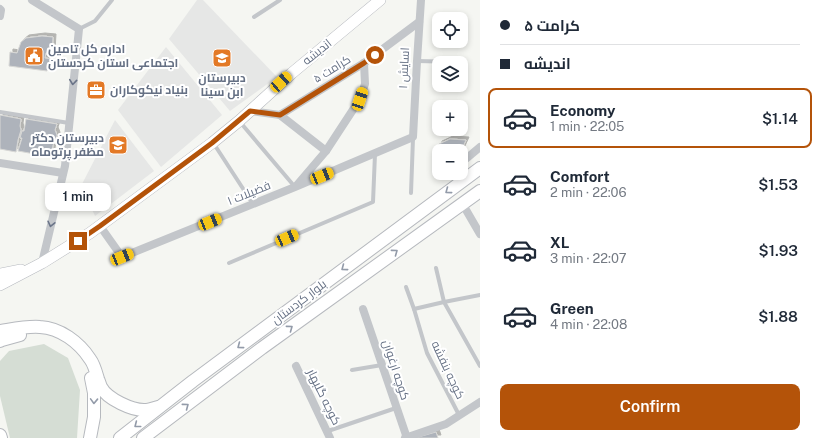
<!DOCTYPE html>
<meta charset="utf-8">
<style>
:root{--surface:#fff;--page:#f2f2f3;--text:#1f2937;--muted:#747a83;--line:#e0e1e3;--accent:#b45309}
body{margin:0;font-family:"Public Sans",Cairo,sans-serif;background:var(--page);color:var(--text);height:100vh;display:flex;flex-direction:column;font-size:15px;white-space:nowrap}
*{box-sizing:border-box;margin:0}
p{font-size:13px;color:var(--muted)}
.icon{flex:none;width:22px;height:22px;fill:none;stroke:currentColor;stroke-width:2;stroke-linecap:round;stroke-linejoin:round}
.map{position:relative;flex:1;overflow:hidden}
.panel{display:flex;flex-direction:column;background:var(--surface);width:340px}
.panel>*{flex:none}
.banner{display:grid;align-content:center;height:88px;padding:0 20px;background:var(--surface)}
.controls{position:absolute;left:432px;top:12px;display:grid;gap:8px}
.controls a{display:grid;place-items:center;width:36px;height:36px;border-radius:8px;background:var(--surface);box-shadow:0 2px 6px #0003;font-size:20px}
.end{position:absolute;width:18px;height:18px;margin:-9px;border:5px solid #b45309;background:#fff;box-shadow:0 0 0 2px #fff}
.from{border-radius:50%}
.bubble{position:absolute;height:28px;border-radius:8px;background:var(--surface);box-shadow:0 2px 6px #0003;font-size:13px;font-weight:600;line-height:28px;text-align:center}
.car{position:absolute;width:12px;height:24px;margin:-12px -6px;border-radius:5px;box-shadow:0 0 3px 1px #0007;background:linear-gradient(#f5c518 24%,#345 0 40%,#f5c518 0 76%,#345 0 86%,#f5c518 0)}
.banner b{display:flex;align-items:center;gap:14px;height:38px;font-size:15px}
.banner b+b{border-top:1px solid var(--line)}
.banner i{width:10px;height:10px;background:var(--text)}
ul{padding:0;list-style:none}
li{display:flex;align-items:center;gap:12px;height:60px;margin:0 8px 6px;padding:0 12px;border:2px solid transparent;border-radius:8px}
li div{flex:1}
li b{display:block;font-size:15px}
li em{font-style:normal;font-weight:600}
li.selected{border-color:var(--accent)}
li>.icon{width:36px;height:36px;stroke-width:1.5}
.cta{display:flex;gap:8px;margin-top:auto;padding:8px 20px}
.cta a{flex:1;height:46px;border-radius:8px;background:var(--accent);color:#fff;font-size:16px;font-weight:600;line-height:46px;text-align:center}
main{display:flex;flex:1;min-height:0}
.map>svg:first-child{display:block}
.built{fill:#e6e7e6}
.green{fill:#d5ddd4}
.building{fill:#aeb3bb;stroke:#d7d7d5;filter:url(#shadow)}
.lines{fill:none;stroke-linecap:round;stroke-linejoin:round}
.secondary-casing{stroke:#b6b9bf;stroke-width:12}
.primary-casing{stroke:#b6b9be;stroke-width:14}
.lane{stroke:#c3c6ca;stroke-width:4}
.street{stroke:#c3c6ca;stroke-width:8}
.secondary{stroke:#fff;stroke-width:11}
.primary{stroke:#fff;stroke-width:12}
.oneway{stroke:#6a7488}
.oneway2{stroke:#939ba9}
.route{stroke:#b45309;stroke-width:5}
.labels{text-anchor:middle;stroke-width:4;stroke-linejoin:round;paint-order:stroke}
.poi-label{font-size:12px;font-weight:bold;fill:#657084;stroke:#fff;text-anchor:start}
.street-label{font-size:12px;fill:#657084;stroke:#fff}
</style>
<main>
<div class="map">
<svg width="480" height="438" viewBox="0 0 480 438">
<defs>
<filter id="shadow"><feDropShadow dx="3" dy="-3" stdDeviation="0" flood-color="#0004"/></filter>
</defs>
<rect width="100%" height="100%" fill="#f5f6f2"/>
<g class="built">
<polygon points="197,0 203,0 277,77 230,111 169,39"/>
<polygon points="166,47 222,115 161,167 118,110"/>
<polygon points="115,120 154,171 95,216 81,186"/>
</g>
<polygon class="green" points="44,344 68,358 80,390 77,438 10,438 0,396 0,361 9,351"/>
<g class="building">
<polygon points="42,36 53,37 52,53 46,53 45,58 51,59 47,71 9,66 10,52 17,53 21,42 26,38"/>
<polygon points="0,115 21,119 20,126 21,130 18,140 16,152 0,149"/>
<polygon points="26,119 57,124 55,130 57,135 56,140 53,145 51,157 18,151 22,138 20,138 22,131 24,131"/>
<polygon points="450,139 466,140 461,151 439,151 439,164 438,164 439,144"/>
<polygon points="436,432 438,438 415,438"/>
</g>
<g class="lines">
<g class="secondary-casing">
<g id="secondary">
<polyline points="0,274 21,270"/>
<polyline points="0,285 42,263 90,233 212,143 239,121 292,73 380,0"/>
</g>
</g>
<g class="primary-casing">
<g id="primary">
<path d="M0,331C13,329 27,326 40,327C60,328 79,342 90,359C94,364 96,372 98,379C99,381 100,385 101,387C107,399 133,411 146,410C150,410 154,408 158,407"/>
<polyline points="0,341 2,340 20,335"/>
<polyline points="0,435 1,438"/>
<polyline points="90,438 94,417 94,393 91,378"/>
<polyline points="120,438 193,381 480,168"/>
<polyline points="143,438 262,348 480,191"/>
</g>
</g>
<g class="lane">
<polyline points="254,17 280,0"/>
<polyline points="79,29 95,21 112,0"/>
<polyline points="417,61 460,62"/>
<polyline points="0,112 69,123"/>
<polyline points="240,122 295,187"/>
<polyline points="214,144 253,204"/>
<polyline points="411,193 413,138"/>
<polyline points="229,263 373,202 375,154"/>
<polyline points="436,268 444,302 480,366"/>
<polyline points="406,287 414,309 427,353 459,415"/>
<polyline points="414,309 444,302 480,295"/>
<polyline points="352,370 382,365"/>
<polyline points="328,431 396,408"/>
</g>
<g class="street">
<polyline points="32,0 79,29 65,166 42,263"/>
<polyline points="0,9 1,10 0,16"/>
<polyline points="250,111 280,115 364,63 419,22"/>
<polyline points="280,115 326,151"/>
<polyline points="467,158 480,147"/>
<polyline points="0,163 63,173"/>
<polyline points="297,185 326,151 360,99 365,84 364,63"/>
<polyline points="462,203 480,234"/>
<polyline points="100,226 122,257 295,187 413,137 417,61 421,0"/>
<polyline points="363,309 407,438"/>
<polyline points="296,366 330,438"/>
<polyline points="405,438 446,424 480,402"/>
</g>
<use href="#secondary" class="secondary"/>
<use href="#primary" class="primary"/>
</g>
<defs><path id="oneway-chevron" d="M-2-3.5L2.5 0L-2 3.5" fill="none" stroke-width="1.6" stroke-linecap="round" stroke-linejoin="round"/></defs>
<g class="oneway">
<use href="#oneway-chevron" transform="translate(73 82) rotate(96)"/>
<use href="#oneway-chevron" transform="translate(51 224) rotate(103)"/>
</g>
<g class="oneway2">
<use href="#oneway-chevron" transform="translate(448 191) rotate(143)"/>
<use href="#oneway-chevron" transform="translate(395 252) rotate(-36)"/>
<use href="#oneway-chevron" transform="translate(344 268) rotate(143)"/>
<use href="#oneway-chevron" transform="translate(290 328) rotate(-36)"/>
<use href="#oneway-chevron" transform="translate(240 346) rotate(143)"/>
<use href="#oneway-chevron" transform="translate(94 401) rotate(92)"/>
<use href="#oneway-chevron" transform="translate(186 406) rotate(-37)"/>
<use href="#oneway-chevron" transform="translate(137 425) rotate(142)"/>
</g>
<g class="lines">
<polyline class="route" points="78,241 100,226 212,143 250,111 280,115 364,63 375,55"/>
</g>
<defs>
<g id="civic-square" transform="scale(1)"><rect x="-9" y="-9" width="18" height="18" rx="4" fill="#e37926" stroke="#fff"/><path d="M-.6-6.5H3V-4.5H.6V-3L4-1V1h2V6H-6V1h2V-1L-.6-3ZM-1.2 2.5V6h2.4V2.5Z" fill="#fff"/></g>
<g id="school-square" transform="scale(1)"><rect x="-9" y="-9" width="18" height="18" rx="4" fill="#e37926" stroke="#fff"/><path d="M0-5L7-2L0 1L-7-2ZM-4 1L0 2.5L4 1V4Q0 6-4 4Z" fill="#fff"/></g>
<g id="office-square" transform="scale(1)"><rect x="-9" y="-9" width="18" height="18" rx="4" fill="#e37926" stroke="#fff"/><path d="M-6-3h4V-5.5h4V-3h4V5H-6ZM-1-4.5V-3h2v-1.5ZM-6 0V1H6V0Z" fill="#fff"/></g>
</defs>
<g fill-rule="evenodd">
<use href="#civic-square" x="34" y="56"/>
<use href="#school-square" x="222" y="58"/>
<use href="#office-square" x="96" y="90"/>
<use href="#school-square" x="118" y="145"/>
</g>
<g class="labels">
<g class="poi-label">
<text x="48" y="53">اداره کل تامین<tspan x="48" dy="14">اجتماعی استان کردستان</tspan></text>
<text x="222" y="82" text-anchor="middle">دبیرستان<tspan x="222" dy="14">ابن سینا</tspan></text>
<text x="110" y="94">بنیاد نیکوکاران</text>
<text x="104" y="142" text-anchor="end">دبیرستان دکتر<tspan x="104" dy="14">مظفر پرتوماه</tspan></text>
</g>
<g class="street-label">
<text transform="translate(317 52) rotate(-39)" y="4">اندیشه</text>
<text transform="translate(404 68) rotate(-87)" y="4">اسایش ۱</text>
<text transform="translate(332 69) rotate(-32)" y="4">کرامت ۵</text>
<text transform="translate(249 193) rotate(-22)" y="4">فضیلات ۱</text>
<text transform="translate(299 302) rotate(-37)" y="4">بلوار کردستان</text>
<text transform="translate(396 370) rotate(72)" y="4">کوچه ارغوان</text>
<text transform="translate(448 370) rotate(65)" y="4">کوچه بنفشه</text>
<text transform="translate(324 397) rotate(64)" y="4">کوچه گلبهار</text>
</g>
</g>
</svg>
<div class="controls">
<a><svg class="icon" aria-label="locate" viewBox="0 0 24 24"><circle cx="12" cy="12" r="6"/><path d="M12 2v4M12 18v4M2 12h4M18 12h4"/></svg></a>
<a><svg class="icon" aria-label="layers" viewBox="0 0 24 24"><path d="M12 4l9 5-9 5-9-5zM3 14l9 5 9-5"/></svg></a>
<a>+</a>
<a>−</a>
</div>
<i class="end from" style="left:375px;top:55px"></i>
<i class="end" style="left:78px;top:241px"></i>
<div class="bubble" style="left:45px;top:183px;width:66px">1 min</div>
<i class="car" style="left:281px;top:82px;rotate:48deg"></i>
<i class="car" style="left:360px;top:99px;rotate:18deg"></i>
<i class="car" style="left:322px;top:176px;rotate:68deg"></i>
<i class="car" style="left:210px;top:222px;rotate:68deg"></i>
<i class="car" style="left:287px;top:238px;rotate:67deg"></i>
<i class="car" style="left:122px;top:257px;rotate:68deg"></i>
</div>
<section class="panel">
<div class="banner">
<b><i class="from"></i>کرامت ۵</b>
<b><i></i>اندیشه</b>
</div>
<ul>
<li class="selected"><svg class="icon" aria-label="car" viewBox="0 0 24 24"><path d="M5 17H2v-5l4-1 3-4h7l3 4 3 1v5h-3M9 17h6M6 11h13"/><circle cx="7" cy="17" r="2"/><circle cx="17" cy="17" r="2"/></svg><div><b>Economy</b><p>1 min · 22:05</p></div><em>$1.14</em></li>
<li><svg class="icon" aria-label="car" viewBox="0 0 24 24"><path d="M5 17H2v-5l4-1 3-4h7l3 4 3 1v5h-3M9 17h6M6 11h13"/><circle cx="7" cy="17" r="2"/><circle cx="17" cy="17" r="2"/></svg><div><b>Comfort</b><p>2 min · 22:06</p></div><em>$1.53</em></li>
<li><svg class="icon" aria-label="car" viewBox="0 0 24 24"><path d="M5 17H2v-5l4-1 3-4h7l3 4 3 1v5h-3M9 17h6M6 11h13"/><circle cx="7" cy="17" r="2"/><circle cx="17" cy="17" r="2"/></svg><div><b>XL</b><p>3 min · 22:07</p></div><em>$1.93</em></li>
<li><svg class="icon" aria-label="car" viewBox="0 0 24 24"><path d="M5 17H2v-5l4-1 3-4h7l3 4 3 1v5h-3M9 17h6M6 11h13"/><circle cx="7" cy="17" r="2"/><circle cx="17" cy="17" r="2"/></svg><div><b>Green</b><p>4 min · 22:08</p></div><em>$1.88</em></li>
</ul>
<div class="cta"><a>Confirm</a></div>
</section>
</main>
